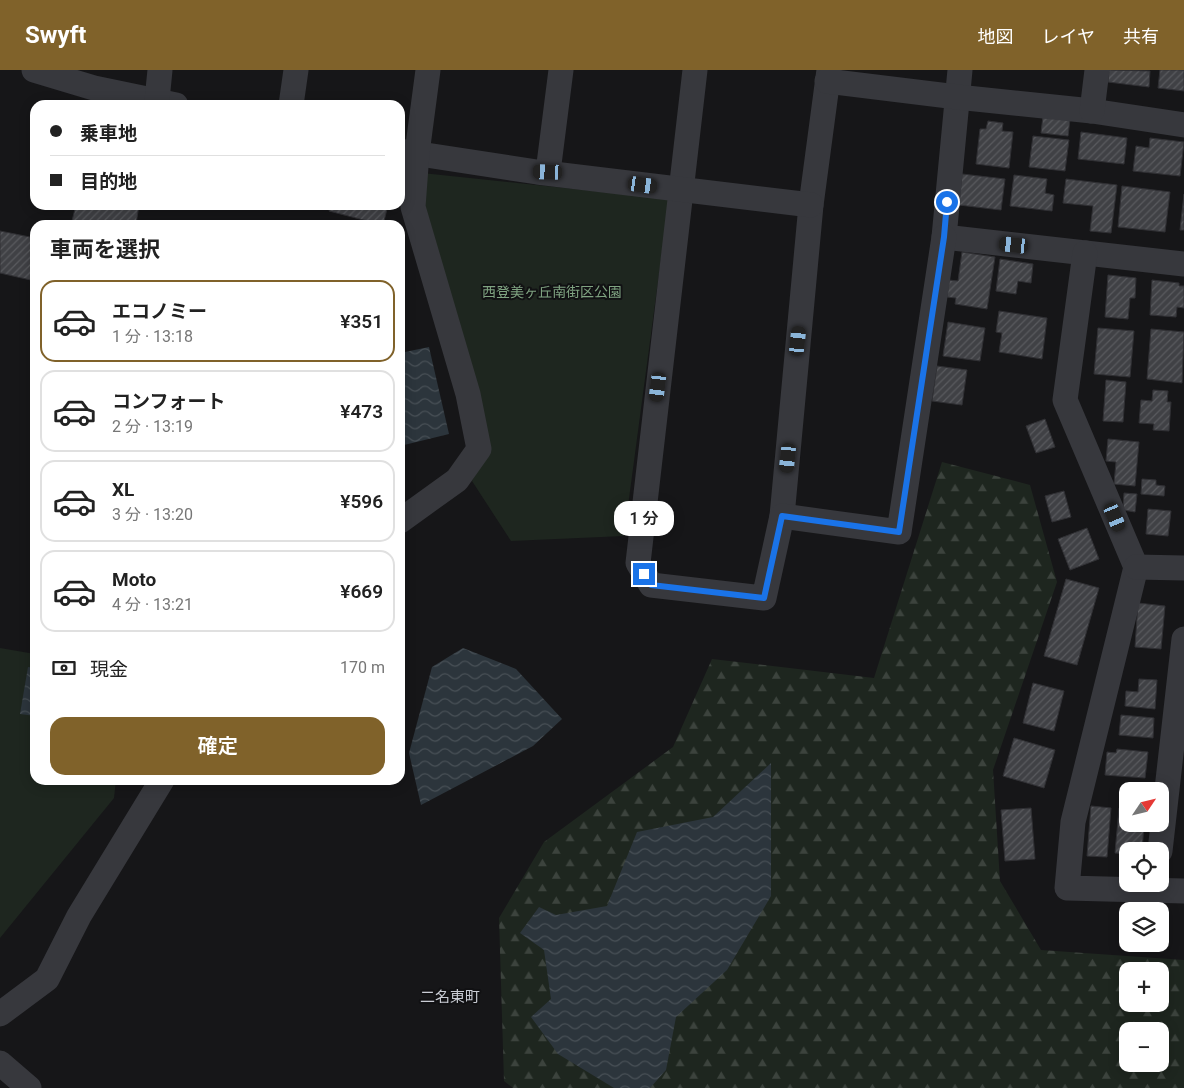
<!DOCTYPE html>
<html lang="ja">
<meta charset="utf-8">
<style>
:root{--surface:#fff;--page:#f6f6f6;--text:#222;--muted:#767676;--line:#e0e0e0;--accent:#80622a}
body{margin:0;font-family:Roboto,"Noto Sans JP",sans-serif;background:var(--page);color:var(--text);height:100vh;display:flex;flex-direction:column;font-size:19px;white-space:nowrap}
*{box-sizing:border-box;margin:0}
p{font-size:16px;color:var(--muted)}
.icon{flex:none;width:28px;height:28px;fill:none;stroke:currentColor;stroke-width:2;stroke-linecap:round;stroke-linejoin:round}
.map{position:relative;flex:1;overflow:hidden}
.details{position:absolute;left:30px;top:150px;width:375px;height:565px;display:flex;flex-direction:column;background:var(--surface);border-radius:15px;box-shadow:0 2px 12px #0003}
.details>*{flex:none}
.banner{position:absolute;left:30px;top:30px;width:375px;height:110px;border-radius:15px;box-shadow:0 2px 12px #0003;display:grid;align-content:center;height:110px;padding:0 20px;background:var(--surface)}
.needle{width:32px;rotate:55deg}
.fabs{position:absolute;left:1119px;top:712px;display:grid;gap:10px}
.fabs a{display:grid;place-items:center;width:50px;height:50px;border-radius:10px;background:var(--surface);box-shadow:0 2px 12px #0003;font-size:25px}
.end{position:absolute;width:22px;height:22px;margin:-11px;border:6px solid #1a73e8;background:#fff;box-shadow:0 0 0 2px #fff}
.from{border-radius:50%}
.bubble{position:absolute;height:35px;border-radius:15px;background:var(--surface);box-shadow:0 2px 12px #0003;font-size:16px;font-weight:600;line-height:35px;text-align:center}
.car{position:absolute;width:15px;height:30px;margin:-15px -8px;border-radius:6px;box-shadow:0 0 4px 1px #0007;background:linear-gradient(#222 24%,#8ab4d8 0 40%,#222 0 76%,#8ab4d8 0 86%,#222 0)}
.banner b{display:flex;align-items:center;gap:18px;height:48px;font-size:19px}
.banner b+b{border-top:1px solid var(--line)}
.banner i{width:12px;height:12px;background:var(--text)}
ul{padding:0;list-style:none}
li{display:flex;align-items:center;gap:15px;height:82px;margin:0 10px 8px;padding:0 10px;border:2px solid var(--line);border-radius:15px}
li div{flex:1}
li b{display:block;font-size:19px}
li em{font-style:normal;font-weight:600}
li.current{border-color:var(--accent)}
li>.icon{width:45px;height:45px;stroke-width:1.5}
h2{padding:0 20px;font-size:22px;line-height:60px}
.pay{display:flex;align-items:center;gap:12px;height:55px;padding:0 20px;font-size:19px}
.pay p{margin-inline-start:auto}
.cta{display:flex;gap:10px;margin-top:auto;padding:10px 20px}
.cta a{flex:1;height:58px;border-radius:15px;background:var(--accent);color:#fff;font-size:20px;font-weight:600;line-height:58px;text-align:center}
header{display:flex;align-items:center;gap:30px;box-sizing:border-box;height:70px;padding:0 25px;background:var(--accent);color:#fff}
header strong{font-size:24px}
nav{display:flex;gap:28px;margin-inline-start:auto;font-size:18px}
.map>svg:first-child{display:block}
.green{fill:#1e261f}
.forest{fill:url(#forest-firs);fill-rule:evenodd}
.water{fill:url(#water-waves)}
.building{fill:url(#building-hatch);stroke:#303034}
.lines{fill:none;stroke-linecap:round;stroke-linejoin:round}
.minor{stroke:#37383d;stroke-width:25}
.route{stroke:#1a73e8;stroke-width:6}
.labels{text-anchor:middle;stroke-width:4;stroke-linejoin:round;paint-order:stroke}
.park-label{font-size:14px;fill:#7fa381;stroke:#111113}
.neighbourhood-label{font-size:15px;fill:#c9ccd4;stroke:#111113}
</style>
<header>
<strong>Swyft</strong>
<nav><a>地図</a><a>レイヤ</a><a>共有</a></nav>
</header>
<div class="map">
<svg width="1184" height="1018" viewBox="0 0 1184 1018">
<defs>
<pattern id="forest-firs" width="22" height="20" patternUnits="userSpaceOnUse" patternTransform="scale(1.25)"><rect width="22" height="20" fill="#1e261f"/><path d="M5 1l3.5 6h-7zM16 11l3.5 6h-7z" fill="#3c433d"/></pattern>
<pattern id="water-waves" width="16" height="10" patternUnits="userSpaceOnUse" patternTransform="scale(1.25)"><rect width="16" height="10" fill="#2c353c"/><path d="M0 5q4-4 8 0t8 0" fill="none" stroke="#485056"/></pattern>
<pattern id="building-hatch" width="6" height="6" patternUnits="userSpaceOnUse" patternTransform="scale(1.25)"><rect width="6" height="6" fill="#404145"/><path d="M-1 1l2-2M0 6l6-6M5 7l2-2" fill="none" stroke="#595a5e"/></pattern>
</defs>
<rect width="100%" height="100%" fill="#161618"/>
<g class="green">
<polygon points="422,103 669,129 624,466 511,471 472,411 488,380 420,140"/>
<polygon points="0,578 35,584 35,710 116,710 114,728 0,868"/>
</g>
<path class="forest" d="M942,392L1030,415L1057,512L993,700L1000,811L1041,880L1184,890V1018H513L504,1011L499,848L544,772L673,677L712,589L874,608ZM1128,901H1160V934H1128ZM1128,961H1160V994H1128Z"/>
<g class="water">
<polygon points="429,277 449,364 400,376 400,283"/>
<polygon points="463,578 516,599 562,649 533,676 421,735 409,683 432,597"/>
<polygon points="28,597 35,598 35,646 20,644"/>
<polygon points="771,693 771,826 727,900 676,947 666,1000 650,1018 614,1018 558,984 531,947 551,929 544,880 520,863 539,837 556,845 607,836 637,762 713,747"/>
</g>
<g class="building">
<polygon points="1109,0 1150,1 1149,17 1108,12"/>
<polygon points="1160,0 1184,0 1184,21 1158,18"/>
<polygon points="1043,46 1070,49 1068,66 1041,63"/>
<polygon points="988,51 1003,53 1002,61 1013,62 1009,98 976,94 980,59 986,59"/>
<polygon points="1081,62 1127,68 1124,94 1078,89"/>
<polygon points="1033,66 1069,70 1065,101 1029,97"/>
<polygon points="1150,68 1184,72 1180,106 1133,101 1136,76 1149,78"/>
<polygon points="962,104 1005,109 1001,140 959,135"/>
<polygon points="1014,105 1047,109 1045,123 1054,125 1052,141 1010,136"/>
<polygon points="1066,109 1117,115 1111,163 1090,161 1093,136 1063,133"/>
<polygon points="1122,116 1170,122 1165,162 1118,157"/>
<polygon points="1184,124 1184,160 1180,160"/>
<polygon points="76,135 139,135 136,154 138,155 71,155"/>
<polygon points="331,135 388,135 383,155 329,141"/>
<polygon points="0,161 35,168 35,211 0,203"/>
<polygon points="962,182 995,187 987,239 955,234 956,228 947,227 949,210 958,211"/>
<polygon points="1000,189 1033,194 1031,213 1018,211 1016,224 996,221"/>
<polygon points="1108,205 1136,208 1135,228 1130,228 1128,249 1105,247"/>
<polygon points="1152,210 1179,213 1179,216 1184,216 1184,238 1177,237 1176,247 1150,245"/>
<polygon points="999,241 1047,248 1042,289 999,282 1002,263 996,262"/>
<polygon points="948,252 985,258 980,291 943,286"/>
<polygon points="1098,258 1134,261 1130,307 1094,304"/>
<polygon points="1151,259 1184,262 1182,313 1147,309"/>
<polygon points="937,296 967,300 962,335 932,331"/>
<polygon points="1106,310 1126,312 1123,352 1103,351"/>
<polygon points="1153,320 1168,321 1167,332 1171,332 1169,361 1153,360 1154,354 1139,353 1141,330 1152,331"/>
<polygon points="1045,349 1055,377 1036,383 1026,356"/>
<polygon points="1108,369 1139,372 1135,416 1114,414 1116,392 1106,391"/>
<polygon points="1142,409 1156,410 1156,415 1165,416 1164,426 1141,424"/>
<polygon points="1064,421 1071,447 1052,452 1045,426"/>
<polygon points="1124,423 1137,424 1135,442 1123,440"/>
<polygon points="1148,439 1171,441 1168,466 1146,464"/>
<polygon points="1087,458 1099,489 1070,500 1058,469"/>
<polygon points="1066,509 1099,518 1077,595 1044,586"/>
<polygon points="1138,533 1165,536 1161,579 1135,577"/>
<polygon points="1139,609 1157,610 1155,639 1125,636 1126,621 1138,622"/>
<polygon points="1033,613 1064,621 1054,661 1023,653"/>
<polygon points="1121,645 1154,648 1153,668 1119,665"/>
<polygon points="1014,668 1055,680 1044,718 1003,706"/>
<polygon points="1117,679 1148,682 1145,708 1105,705 1107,682 1116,683"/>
<polygon points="1091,736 1111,738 1107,787 1087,786"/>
<polygon points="1031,738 1035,789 1005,791 1001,740"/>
<polygon points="1119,738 1128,739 1128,754 1144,754 1142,781 1128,781 1128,784 1115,783"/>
</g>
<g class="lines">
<g class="minor">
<polyline points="34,0 94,18 176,35"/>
<polyline points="695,0 638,493 651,515 764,528 782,446 811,135 829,0"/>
<polyline points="960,0 944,167 1184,194"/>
<polyline points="827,11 957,27 1092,41 1184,55"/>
<polyline points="157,30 160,0"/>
<polyline points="291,35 296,0"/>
<polyline points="1092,41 1097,0"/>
<polyline points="400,81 537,102 811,135"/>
<polyline points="548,102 561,0"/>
<polyline points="1085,183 1065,330 1136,497 1073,752 1067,818 1184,821"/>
<polyline points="782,446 899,462 944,167"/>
<polyline points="400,451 457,410 479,379 468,324 413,137 417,83 428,0"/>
<polyline points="1136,497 1184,498"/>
<polyline points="1160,781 1184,569"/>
<polyline points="0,944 47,909 79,846 162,710"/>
<polyline points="0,993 29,1018"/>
</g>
</g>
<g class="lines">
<polyline class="route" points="644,504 651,515 764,528 782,446 899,462 944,167 947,132"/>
</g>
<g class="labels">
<g class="park-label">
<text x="552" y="227">西登美ヶ丘南街区公園</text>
</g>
<g class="neighbourhood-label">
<text x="450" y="932">二名東町</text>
</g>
</g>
</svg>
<div class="fabs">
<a><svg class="needle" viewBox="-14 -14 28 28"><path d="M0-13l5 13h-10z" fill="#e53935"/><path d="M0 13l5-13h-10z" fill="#767676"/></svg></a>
<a><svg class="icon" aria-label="locate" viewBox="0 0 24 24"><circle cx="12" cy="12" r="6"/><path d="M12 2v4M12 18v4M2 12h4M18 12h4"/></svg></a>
<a><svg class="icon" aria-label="layers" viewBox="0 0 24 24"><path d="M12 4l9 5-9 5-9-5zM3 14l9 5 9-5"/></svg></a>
<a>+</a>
<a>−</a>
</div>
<i class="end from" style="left:947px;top:132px"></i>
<i class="end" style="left:644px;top:504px"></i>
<div class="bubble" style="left:614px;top:431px;width:60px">1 分</div>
<i class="car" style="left:548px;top:102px;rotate:272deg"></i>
<i class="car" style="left:643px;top:115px;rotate:98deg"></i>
<i class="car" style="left:1014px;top:175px;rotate:276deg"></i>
<i class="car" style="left:798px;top:271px;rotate:6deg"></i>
<i class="car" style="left:658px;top:317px;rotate:187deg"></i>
<i class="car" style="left:788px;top:388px;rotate:186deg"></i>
<i class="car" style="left:1115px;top:447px;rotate:157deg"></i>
<div class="banner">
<b><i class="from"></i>乗車地</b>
<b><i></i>目的地</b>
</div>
<section class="details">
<h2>車両を選択</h2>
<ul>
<li class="current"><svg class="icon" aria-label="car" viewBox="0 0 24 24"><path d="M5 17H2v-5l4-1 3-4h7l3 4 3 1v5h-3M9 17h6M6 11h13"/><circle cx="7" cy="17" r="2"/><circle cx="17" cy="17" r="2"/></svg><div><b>エコノミー</b><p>1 分 · 13:18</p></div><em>¥351</em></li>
<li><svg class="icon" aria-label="car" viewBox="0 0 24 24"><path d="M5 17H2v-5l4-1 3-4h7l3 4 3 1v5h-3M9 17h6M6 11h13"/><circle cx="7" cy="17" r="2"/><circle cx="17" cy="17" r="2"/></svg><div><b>コンフォート</b><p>2 分 · 13:19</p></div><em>¥473</em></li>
<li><svg class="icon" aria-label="car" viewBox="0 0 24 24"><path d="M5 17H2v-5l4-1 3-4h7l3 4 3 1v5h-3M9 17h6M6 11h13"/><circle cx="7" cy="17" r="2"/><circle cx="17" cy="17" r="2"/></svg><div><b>XL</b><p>3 分 · 13:20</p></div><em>¥596</em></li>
<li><svg class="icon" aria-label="car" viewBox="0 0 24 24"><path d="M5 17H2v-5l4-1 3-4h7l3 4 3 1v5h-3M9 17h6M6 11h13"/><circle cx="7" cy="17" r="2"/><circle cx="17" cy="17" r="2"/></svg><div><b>Moto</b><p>4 分 · 13:21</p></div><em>¥669</em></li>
</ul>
<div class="pay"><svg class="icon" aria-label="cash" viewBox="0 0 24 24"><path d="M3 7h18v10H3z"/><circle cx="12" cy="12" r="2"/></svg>現金<p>170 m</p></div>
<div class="cta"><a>確定</a></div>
</section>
</div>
